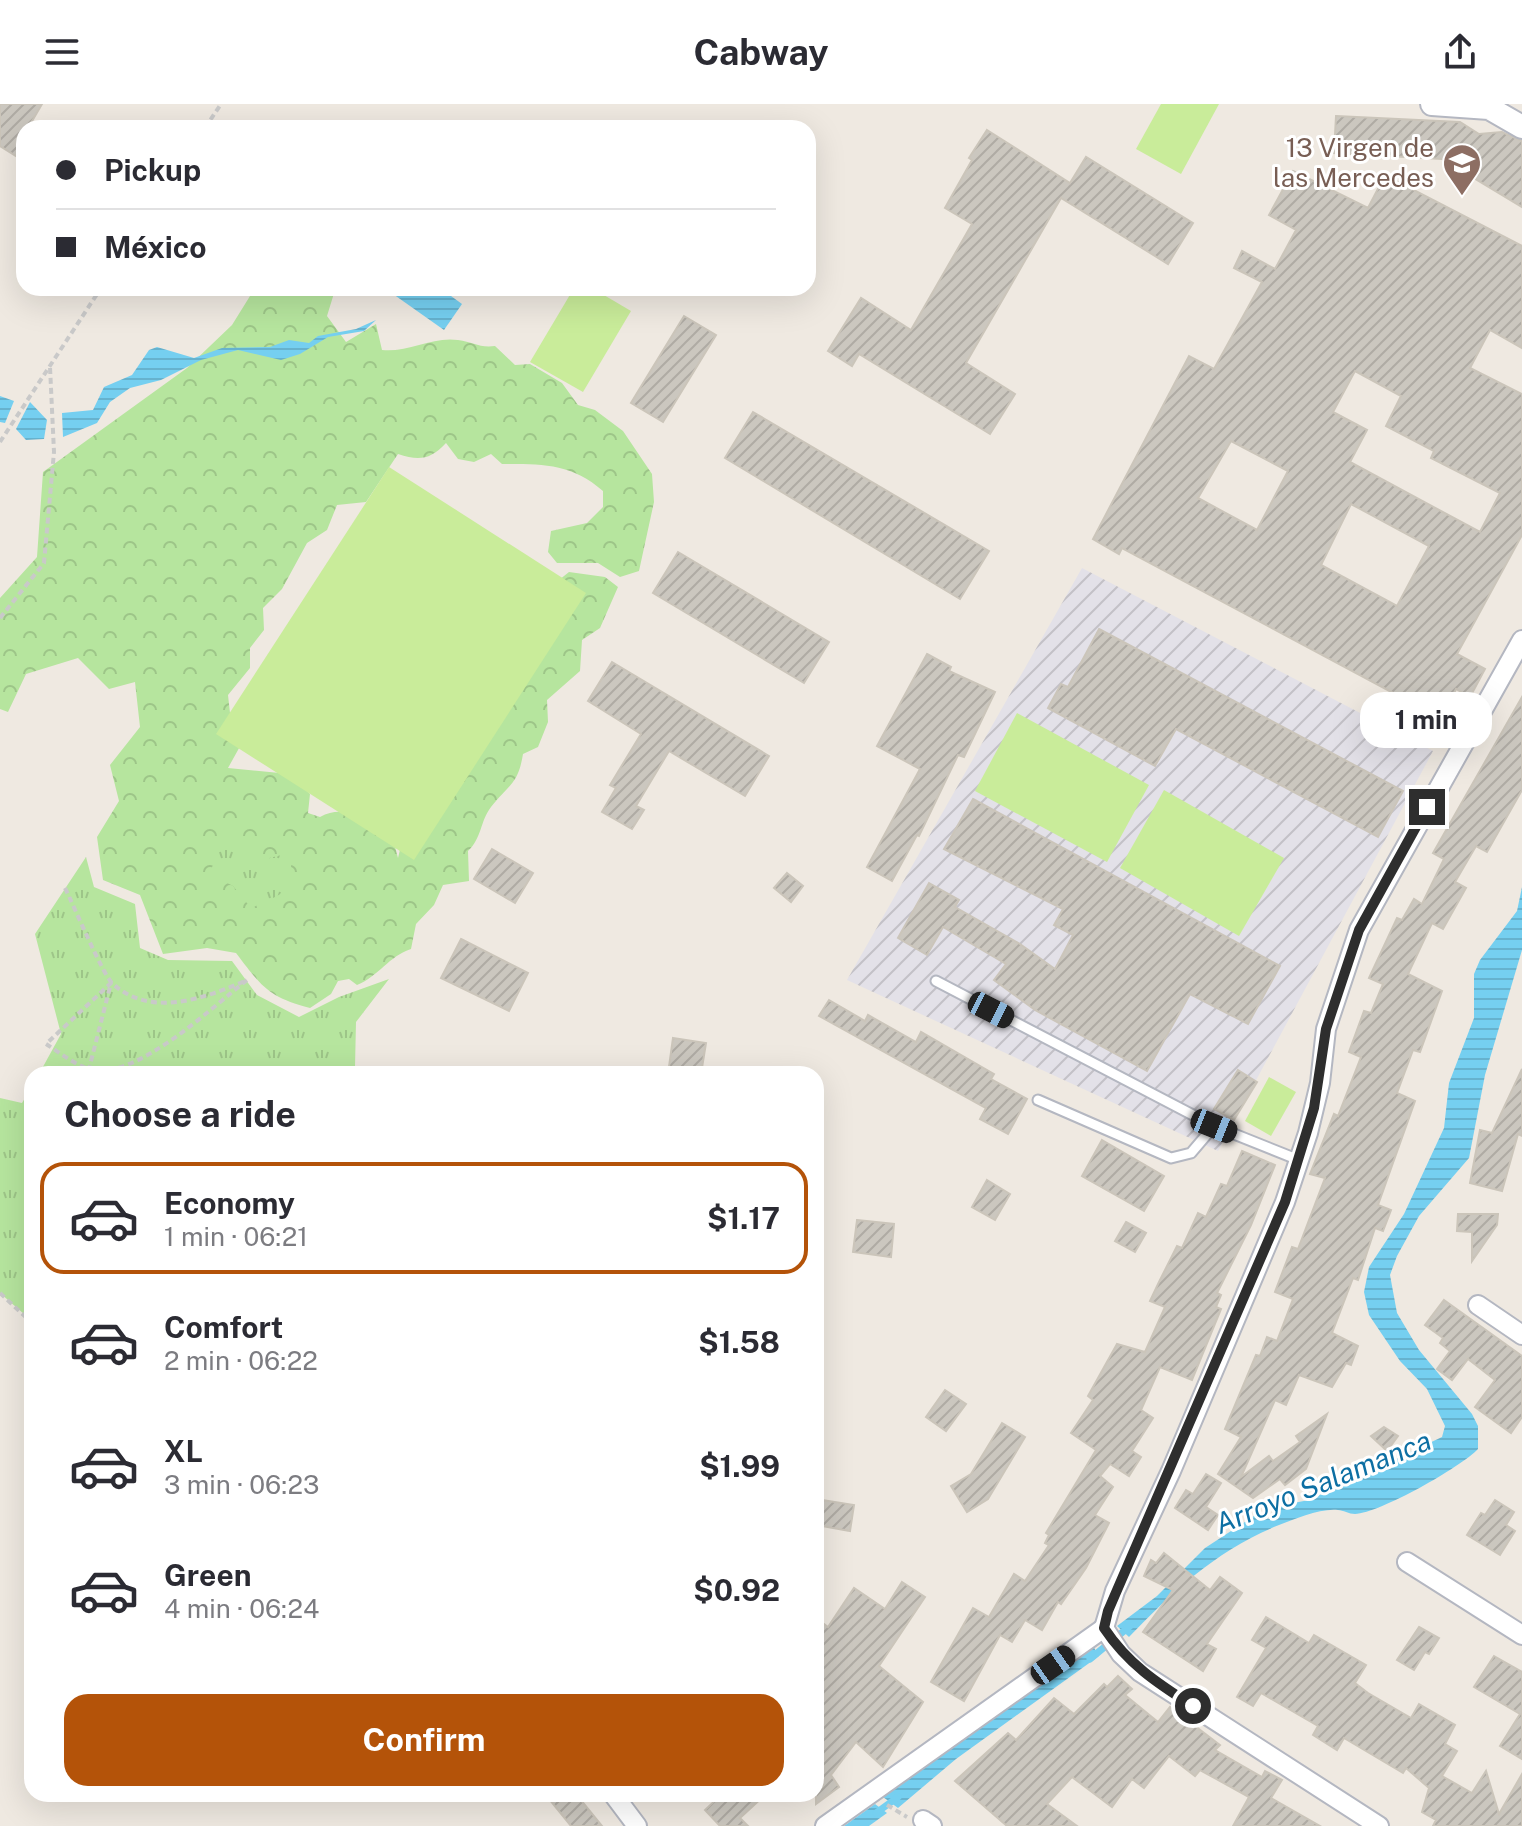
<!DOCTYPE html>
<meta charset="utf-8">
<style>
:root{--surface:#fff;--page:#f7f7f7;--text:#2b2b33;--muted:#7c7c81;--line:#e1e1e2;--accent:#b45309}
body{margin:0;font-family:"Public Sans",sans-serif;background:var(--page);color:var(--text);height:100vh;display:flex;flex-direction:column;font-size:30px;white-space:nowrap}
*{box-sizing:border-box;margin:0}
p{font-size:26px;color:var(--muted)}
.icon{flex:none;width:44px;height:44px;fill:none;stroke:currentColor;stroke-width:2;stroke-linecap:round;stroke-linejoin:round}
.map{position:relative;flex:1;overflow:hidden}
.side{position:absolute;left:24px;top:962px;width:800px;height:736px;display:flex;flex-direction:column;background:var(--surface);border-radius:24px;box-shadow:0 8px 32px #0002}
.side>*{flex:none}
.banner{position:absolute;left:16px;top:16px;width:800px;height:176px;border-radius:24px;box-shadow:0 8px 32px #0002;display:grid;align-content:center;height:176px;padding:0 40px;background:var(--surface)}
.end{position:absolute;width:36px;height:36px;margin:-18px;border:10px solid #2e2e2e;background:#fff;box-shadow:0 0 0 4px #fff}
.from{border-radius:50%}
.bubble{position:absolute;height:56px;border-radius:24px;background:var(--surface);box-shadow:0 8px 32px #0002;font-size:26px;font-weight:700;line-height:56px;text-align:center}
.car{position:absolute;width:24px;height:48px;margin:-24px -12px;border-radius:10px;box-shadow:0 0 6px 2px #0007;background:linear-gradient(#222 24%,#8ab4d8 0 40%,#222 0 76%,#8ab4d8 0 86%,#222 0)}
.banner b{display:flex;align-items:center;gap:28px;height:76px;font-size:30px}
.banner b+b{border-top:2px solid var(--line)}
.banner i{width:20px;height:20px;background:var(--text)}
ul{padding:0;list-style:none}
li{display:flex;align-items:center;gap:24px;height:112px;margin:0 16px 12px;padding:0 24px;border:4px solid transparent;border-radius:24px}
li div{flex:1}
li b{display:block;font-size:30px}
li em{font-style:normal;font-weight:700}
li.selected{border-color:var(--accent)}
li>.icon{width:72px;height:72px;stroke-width:1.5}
h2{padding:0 40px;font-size:36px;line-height:96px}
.primary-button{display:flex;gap:16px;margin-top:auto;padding:16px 40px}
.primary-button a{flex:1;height:92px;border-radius:24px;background:var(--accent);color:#fff;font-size:32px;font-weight:700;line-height:92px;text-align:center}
header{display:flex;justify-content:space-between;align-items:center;height:104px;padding:0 40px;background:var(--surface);font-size:36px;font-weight:700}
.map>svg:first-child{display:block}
.industrial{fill:url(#industrial-furrows)}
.forest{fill:url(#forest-crowns)}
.park{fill:url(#park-tufts)}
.pitch{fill:#c9ec9a}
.water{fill:url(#water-rules)}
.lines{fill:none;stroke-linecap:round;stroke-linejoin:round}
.stream{stroke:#75cff0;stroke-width:7}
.building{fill:url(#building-hatch);stroke:#cbc5ba;stroke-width:2;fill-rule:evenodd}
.service-casing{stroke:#b4b7c1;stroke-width:13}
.minor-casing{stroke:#b4b7c1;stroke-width:22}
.tertiary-casing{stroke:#b4b7c1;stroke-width:26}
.path{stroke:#c9c9c9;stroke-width:4;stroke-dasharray:6 4;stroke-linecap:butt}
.service{stroke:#fff;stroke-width:9}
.minor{stroke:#fff;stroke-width:18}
.tertiary{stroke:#fff;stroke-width:22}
.route{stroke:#2e2e2e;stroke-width:10}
.labels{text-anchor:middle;stroke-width:6;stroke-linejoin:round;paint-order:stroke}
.education-label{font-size:26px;fill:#785e54;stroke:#fff;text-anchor:end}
.water-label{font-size:28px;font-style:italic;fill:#0d6fa3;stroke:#fff}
</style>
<header><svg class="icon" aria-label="menu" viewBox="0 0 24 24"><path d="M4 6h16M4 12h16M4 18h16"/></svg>Cabway<svg class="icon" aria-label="share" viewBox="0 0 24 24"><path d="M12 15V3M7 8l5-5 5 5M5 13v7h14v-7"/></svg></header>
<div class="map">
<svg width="1522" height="1722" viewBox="0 0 1522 1722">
<defs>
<pattern id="industrial-furrows" width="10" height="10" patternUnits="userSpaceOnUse" patternTransform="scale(2)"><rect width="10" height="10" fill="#e3e1e8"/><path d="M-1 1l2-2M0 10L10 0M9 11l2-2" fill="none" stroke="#c3c1c7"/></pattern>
<pattern id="forest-crowns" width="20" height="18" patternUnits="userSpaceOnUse" patternTransform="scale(2)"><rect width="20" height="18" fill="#b6e59e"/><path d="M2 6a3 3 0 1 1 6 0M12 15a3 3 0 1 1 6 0" fill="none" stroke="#9dc588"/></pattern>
<pattern id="park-tufts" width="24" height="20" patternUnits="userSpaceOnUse" patternTransform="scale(2)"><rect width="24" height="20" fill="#b6e59e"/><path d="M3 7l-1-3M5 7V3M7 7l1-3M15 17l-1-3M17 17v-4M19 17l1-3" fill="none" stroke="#9dc588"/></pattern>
<pattern id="water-rules" width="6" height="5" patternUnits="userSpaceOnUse" patternTransform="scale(2)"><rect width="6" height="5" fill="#75cff0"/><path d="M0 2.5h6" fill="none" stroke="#66b2ce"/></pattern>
<pattern id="building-hatch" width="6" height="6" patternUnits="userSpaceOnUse" patternTransform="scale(2)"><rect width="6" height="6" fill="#cbc7bf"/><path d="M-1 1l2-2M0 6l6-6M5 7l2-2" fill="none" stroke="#afaba4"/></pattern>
</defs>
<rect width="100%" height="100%" fill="#efe9e1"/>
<polygon class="industrial" points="1082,464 1433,647 1218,1047 847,876"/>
<path class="forest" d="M255,184H332L335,186L327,212L346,238L376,220L382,246C407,249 433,232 458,236C473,238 479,244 495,242L515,261L530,260L562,279L578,301L595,306L623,327L652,370L654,398L639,467L620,473L598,459H557L548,448L551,427L587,419L603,403V387C571,359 542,360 502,360L491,350L474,358L458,355L446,339C430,356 419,357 398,350L366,398L337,401L327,426L307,439L282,485L263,504L264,526L250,544V564L228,591L230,609L248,628L228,664L290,670L310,690L308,709L320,713C348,698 369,719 393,735L398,754L408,712L549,484L569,468L605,473L618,483L600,524L582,536L580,567L547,596L548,618L538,643L523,650C518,681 509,680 491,703C480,717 482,734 468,747L469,777L443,781L434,801L416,820L411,845C389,852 379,872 357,881L349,875L338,877L331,890L310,904C268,893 262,883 236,849L207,844L163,850L140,791L103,776L97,733L119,697L110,661L140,623L135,578L109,585L78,554L26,570L8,608L0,605V494L37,453L43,368L187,264L232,221Z"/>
<g class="park">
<path d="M231,733L261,756L290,749C295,789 284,789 251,804L233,782L210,770L218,744Z"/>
<polygon points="86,753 94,783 135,800 140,844 168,856 232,857 257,891 299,913 339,893 389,875 356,918 355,963 364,970 39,970 61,930 35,830"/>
<polygon points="32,982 32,1217 0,1189 0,994 22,999"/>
</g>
<g class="pitch">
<polygon points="1161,0 1219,0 1181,70 1136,45"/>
<polygon points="574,184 592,184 631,207 583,288 530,258"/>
<polygon points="389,363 586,489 414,756 216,630"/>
<polygon points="1017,609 1149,681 1107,758 975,687"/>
<polygon points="1164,686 1284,754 1239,832 1120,764"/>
<polygon points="1269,973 1296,988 1271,1032 1245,1017"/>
</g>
<g class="water">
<polygon points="398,184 440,184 462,200 444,226 393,190"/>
<polygon points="376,216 364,227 328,233 300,250 281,256 238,246 201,256 161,276 130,284 110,298 97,319 63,333 62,309 93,306 104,283 132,271 149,246 157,243 194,254 222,244 270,243 289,236 309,239 318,232 356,225"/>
<polygon points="0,292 14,297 5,319 0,318"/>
<polygon points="30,298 47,316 44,335 26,336 16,325"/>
<path d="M1522,783V846L1485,971L1469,1054L1419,1112L1397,1152L1390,1171L1397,1209L1419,1246L1472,1310L1478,1322V1345C1461,1363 1380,1409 1355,1410C1349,1410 1343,1406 1338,1406C1321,1404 1295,1415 1279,1421C1217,1446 1174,1486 1129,1533L1117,1522L1157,1492L1205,1444L1254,1412L1270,1415L1283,1401L1309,1396L1442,1333L1445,1322L1427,1285L1400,1257L1369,1211L1364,1188L1369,1163L1404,1110L1444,1024L1449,979L1474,914V870L1480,856L1517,807Z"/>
<polygon points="1093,1542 1099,1552 956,1655 898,1704 883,1693"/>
<polygon points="875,1700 887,1709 869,1722 844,1722"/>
</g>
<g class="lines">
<g class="stream">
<polyline points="1090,1555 1130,1522"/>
<polyline points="876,1709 898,1693"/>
</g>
</g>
<g class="building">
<polygon points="0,0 42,0 28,24 24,24 24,38 16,52 0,42"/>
<polygon points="1336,12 1460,18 1479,30 1502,28 1522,37 1522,103 1442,55 1334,49"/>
<polygon points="987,26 1070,79 1086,53 1193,119 1168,160 1061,94 966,259 1015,290 990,330 859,250 852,262 828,247 861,194 911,226 972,120 945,104 972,56 969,54"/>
<path d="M1293,67L1368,104L1385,71L1522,142V244L1490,226L1470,264L1522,290V431L1457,550L1485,565L1470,593L1456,585L1436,626L1393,605L1399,592L1122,444L1119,450L1093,435L1189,252L1214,265L1262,178L1234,164L1242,147L1275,165L1296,126L1269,111ZM1355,267L1401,292L1386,322L1434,347L1431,354L1500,389L1480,428L1350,358L1367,326L1333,308ZM1231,337L1288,367L1257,426L1198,394ZM1351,400L1429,442L1397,502L1321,461Z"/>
<polygon points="684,212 716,231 663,318 631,299"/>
<polygon points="753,308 989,447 960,495 725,354"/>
<polygon points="678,448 829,538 804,579 653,489"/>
<polygon points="1099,525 1403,687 1378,733 1176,625 1155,662 1048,604 1061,580 1068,583"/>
<polygon points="927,550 951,563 949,567 995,588 964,653 958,651 919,732 917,731 892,777 867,763 920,665 877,642"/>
<polygon points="612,558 769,652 745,692 669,647 636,702 644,706 632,725 602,708 616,684 610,681 641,630 588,597"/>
<polygon points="1522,593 1522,686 1487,748 1476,742 1455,778 1466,784 1443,825 1432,819 1408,870 1442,887 1420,948 1413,946 1397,989 1415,997 1378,1101 1391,1106 1383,1127 1375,1124 1358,1176 1353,1174 1332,1229 1358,1242 1351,1261 1346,1259 1332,1283 1299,1271 1286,1301 1275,1296 1241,1373 1269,1352 1273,1357 1300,1338 1296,1332 1327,1310 1306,1365 1285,1381 1280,1375 1253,1394 1218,1370 1241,1333 1225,1325 1256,1251 1260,1252 1267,1233 1277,1237 1293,1195 1275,1188 1292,1143 1298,1145 1325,1074 1310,1070 1334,1010 1338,1012 1361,953 1349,948 1364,907 1371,909 1383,880 1369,874 1397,814 1402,816 1414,795 1422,800 1444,755 1433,749"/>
<polygon points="973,695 1280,862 1248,920 1190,890 1147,967 1035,906 994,876 1006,860 943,823 927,851 898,834 929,779 959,796 955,803 1020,840 1055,865 1073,831 1054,821 1063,805 944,745"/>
<polygon points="492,745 533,769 515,799 474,775"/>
<polygon points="787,769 803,782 791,798 774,784"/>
<polygon points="461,835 528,869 509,907 441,874"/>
<polygon points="829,896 865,917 868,911 916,938 921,928 994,970 991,975 1027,995 1008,1030 980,1015 986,1004 819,912"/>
<polygon points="673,934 706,939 701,970 668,970"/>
<polygon points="1522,965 1522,1032 1518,1030 1502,1087 1470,1079 1480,1026 1492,1029"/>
<polygon points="1238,966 1257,978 1234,1016 1214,1005"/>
<polygon points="1102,1036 1164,1072 1144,1107 1082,1072"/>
<polygon points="1242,1047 1275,1061 1251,1121 1217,1189 1221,1191 1216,1203 1221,1205 1192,1276 1160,1263 1141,1306 1153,1314 1132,1347 1141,1353 1129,1372 1110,1360 1100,1372 1113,1383 1095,1411 1109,1419 1086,1464 1061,1500 1058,1498 1042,1526 1025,1516 1012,1538 1000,1531 964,1597 931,1578 973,1504 989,1513 1014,1470 1025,1477 1049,1441 1045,1439 1049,1431 1046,1429 1096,1346 1071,1329 1093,1296 1088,1292 1117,1240 1145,1248 1165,1203 1150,1197 1159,1178 1177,1142 1182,1144 1198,1109 1206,1113 1221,1080 1227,1082"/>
<polygon points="987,1076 1010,1090 995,1116 972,1103"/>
<polygon points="1458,1110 1498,1110 1497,1121 1472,1157 1472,1128 1457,1127"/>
<polygon points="857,1116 894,1120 891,1153 853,1148"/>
<polygon points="1126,1118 1146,1129 1135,1148 1115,1137"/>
<polygon points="1444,1196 1522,1252 1522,1313 1511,1329 1475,1303 1495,1276 1468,1255 1452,1276 1437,1265 1450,1247 1440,1239 1443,1234 1425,1221"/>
<polygon points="945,1286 966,1300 946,1327 926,1313"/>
<polygon points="1002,1319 1025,1333 988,1395 967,1408 951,1382 971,1370"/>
<polygon points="1384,1323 1398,1332 1387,1347 1371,1332"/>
<polygon points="1206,1370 1221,1379 1206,1403 1218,1411 1208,1426 1175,1404 1186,1386 1193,1390"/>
<polygon points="816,1395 854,1401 850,1427 816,1421"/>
<polygon points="1495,1396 1514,1408 1506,1421 1515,1427 1500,1451 1467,1431 1481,1409 1485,1411"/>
<polygon points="1164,1449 1210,1486 1220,1473 1242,1489 1207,1540 1216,1545 1203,1567 1143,1528 1173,1486 1144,1472 1151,1456 1156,1459"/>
<polygon points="902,1478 925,1493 879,1562 923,1598 883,1663 856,1638 831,1671 839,1683 816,1700 816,1514 828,1523 854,1484 885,1505"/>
<polygon points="1266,1513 1309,1539 1314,1531 1366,1561 1355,1579 1368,1589 1411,1614 1419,1600 1455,1621 1445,1640 1457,1647 1442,1672 1472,1689 1486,1667 1499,1710 1522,1670 1522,1722 1433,1722 1436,1716 1422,1708 1429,1684 1406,1664 1403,1669 1344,1634 1337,1646 1313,1631 1318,1622 1261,1589 1253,1602 1237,1593 1266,1544 1252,1536"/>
<polygon points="1419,1523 1439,1534 1429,1550 1425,1548 1414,1566 1397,1556"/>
<polygon points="1494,1552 1522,1568 1522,1655 1500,1642 1520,1610 1474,1583"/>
<polygon points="1118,1572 1132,1585 1125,1591 1158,1618 1170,1603 1220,1641 1215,1646 1262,1673 1265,1667 1282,1676 1271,1694 1320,1722 1233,1722 1249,1693 1200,1666 1195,1672 1169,1652 1144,1684 1132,1675 1112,1703 1072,1673 1047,1700 1077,1722 1007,1722 955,1677 1008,1629 1016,1636 1054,1594 1074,1610 1104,1580 1107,1583"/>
<polygon points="545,1690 576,1690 602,1722 571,1722"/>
<polygon points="722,1690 766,1690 740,1714 748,1722 720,1722 705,1706"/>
</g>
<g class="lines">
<g class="service-casing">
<g id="service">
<polyline points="936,877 1214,1022 1299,1056"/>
<polyline points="1038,996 1171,1054 1191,1049 1214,1022"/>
</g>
</g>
<g class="minor-casing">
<g id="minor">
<polyline points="1478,1201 1522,1231"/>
<polyline points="1407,1458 1522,1531"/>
<polyline points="1104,1524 1115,1487 1171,1367 1285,1098 1308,1029 1320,979 1326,925 1359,826 1522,536"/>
<polyline points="1104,1524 1121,1550 1140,1568 1379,1722"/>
<polyline points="613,1690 637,1722"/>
<polyline points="923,1716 932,1722"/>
<polyline points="825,1722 1104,1524"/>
</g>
</g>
<g class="tertiary-casing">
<polyline id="tertiary" points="1432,0 1489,4 1522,23"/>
</g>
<g class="path">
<polyline points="205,24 221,0"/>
<polyline points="0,338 101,184"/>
<polyline points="0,514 44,459 54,348 50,263"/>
<path d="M65,784C74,802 102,869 112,879C150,915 206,894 247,876C212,903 135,978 89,965C75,961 59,948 46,940L111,879L89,965"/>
<polyline points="0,1189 32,1219"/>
<polyline points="887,1701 907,1713"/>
</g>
<use href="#service" class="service"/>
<use href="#minor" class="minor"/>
<use href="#tertiary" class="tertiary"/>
</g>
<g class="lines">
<path class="route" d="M1193,1602C1157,1579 1128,1560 1104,1524L1108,1507L1285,1098L1314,1004L1326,925L1359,826L1427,703"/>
</g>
<defs>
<g id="school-pin" transform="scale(2)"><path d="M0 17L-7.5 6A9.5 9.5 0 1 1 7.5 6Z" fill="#8d6e63" stroke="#fff"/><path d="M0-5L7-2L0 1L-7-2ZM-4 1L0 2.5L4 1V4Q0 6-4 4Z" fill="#fff"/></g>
</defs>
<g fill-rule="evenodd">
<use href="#school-pin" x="1462" y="59"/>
</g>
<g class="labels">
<g class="education-label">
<text x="1434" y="53">13 Virgen de<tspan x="1434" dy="30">las Mercedes</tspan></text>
</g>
<g class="water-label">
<text transform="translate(1323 1378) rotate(-22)" y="10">Arroyo Salamanca</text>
</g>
</g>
</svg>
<i class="end from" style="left:1193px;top:1602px"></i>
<i class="end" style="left:1427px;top:703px"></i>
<div class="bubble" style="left:1360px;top:588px;width:132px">1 min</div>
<i class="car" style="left:991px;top:906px;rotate:117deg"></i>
<i class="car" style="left:1214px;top:1022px;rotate:112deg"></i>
<i class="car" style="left:1053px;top:1561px;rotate:55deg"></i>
<div class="banner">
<b><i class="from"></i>Pickup</b>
<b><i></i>México</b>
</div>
<section class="side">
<h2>Choose a ride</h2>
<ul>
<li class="selected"><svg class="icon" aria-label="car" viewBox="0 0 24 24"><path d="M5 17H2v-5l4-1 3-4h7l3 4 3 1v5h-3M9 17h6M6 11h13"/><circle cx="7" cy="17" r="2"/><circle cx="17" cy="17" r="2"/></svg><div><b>Economy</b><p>1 min · 06:21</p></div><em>$1.17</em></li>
<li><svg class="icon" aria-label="car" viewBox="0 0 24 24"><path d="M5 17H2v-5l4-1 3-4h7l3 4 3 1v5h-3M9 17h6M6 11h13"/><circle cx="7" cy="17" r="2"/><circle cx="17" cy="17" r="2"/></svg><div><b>Comfort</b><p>2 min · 06:22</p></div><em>$1.58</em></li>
<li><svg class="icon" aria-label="car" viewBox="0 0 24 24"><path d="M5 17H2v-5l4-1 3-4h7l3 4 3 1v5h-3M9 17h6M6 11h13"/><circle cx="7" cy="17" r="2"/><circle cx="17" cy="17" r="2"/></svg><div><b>XL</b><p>3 min · 06:23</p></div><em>$1.99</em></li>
<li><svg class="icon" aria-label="car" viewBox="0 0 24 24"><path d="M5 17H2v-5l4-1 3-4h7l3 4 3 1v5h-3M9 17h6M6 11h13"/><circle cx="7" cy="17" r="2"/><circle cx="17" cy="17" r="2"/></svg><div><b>Green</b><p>4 min · 06:24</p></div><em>$0.92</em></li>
</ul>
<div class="primary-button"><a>Confirm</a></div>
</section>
</div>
